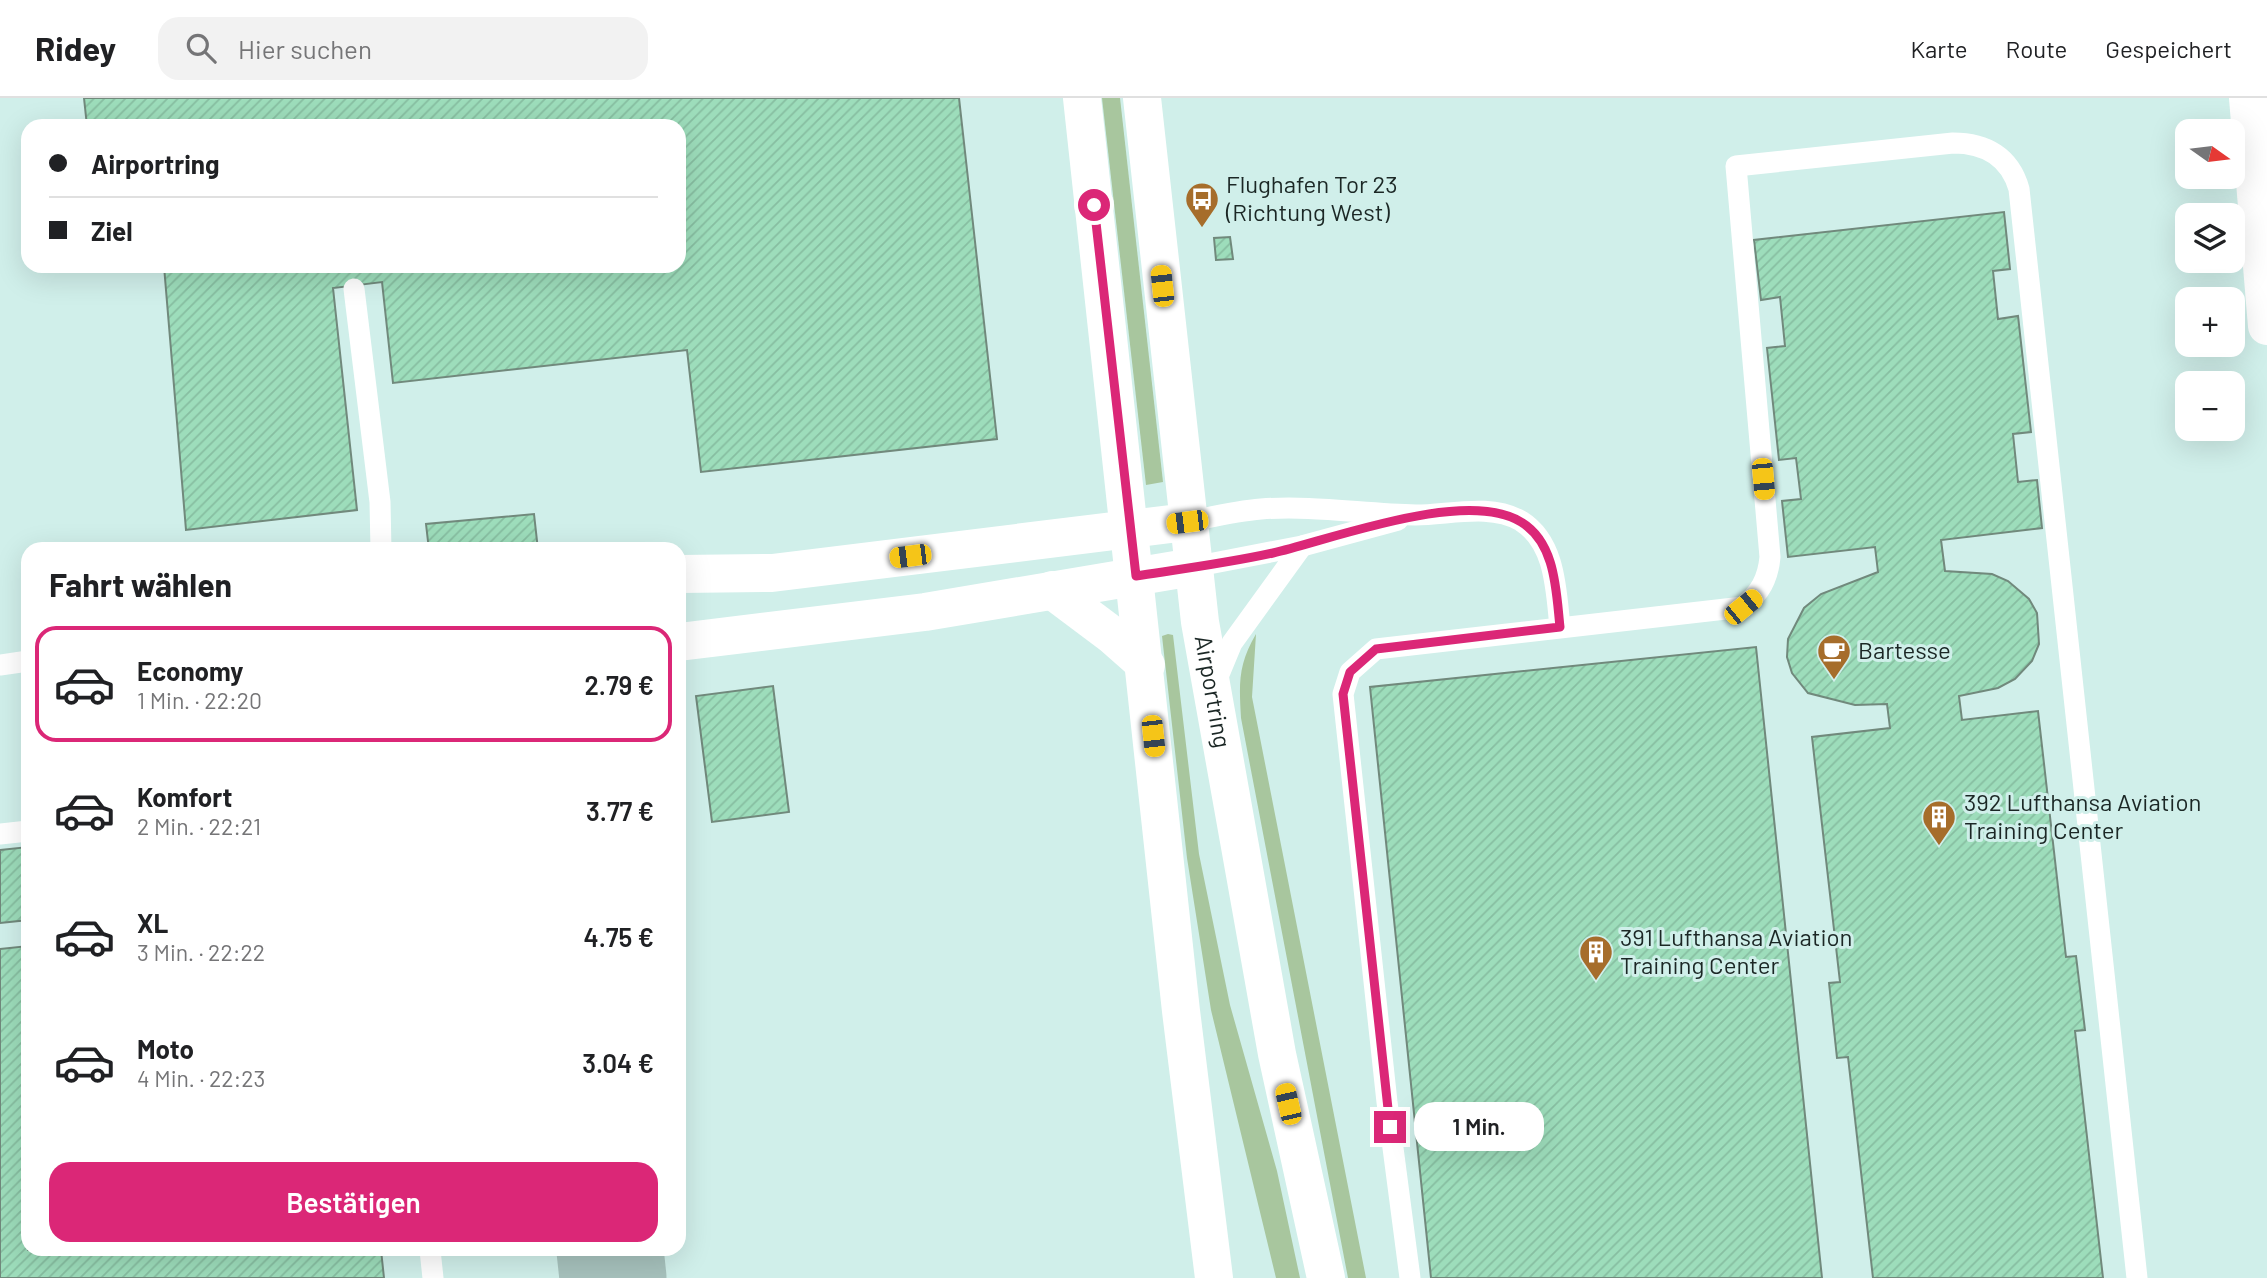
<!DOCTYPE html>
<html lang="de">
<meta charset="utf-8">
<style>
:root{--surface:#fff;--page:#f2f2f2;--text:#202124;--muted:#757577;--line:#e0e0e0;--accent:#db2777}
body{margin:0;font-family:Barlow,sans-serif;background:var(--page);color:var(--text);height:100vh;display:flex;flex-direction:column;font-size:26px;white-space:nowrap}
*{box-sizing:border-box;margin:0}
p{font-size:23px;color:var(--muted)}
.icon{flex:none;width:38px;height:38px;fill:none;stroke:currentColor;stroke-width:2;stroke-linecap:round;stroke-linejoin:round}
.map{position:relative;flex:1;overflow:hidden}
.panel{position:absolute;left:21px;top:444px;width:665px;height:714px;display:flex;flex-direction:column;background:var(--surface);border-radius:21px;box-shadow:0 7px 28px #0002}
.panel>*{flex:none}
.banner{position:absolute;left:21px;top:21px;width:665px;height:154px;border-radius:21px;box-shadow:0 7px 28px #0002;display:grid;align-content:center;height:154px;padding:0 28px;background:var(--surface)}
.needle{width:46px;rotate:104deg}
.buttons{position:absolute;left:2175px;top:21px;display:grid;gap:14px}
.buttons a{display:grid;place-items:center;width:70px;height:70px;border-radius:14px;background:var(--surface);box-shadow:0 7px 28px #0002;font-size:35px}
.end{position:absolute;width:32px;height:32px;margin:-16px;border:9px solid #db2777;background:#fff;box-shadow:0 0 0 4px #fff}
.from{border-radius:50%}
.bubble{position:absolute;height:49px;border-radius:21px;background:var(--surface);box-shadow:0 7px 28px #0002;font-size:23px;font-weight:600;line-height:49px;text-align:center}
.car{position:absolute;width:21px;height:42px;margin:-21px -10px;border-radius:9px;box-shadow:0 0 5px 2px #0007;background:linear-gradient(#f5c518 24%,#345 0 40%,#f5c518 0 76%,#345 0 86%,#f5c518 0)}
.banner b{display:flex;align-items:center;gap:24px;height:66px;font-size:26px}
.banner b+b{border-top:2px solid var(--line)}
.banner i{width:18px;height:18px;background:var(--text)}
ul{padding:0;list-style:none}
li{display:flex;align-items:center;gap:21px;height:116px;margin:0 14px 10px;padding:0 14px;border:4px solid transparent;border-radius:21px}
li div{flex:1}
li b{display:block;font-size:26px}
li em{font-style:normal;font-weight:600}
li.current{border-color:var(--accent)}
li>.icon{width:63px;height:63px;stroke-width:1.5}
h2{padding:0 28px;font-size:32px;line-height:84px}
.cta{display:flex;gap:14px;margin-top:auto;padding:14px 28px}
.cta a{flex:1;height:80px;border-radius:21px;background:var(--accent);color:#fff;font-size:28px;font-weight:600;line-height:80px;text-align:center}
header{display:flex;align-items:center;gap:42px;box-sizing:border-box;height:98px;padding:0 35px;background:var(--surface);border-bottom:2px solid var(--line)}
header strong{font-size:33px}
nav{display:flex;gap:38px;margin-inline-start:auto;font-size:24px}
.search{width:490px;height:63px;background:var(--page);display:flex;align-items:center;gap:18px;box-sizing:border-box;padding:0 24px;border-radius:21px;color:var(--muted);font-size:26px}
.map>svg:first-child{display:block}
.green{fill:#a8c69e}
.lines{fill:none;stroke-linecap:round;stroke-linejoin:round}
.taxiway{stroke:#a7c2bd;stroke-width:107}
.building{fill:url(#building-hatch);stroke:#71897c;stroke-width:2}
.service{stroke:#fff;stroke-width:21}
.minor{stroke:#fff;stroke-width:38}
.tertiary{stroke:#fff;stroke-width:38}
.motorway{stroke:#fff;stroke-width:38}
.route{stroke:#db2777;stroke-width:9}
.labels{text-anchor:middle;stroke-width:6;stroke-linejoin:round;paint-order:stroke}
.poi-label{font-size:24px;fill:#1b2725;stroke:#d0efea;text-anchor:start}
.street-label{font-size:24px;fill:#1b2725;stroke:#d0efea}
</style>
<header>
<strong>Ridey</strong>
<div class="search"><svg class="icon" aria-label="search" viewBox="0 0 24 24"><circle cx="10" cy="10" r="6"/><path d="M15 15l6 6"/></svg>Hier suchen</div>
<nav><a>Karte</a><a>Route</a><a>Gespeichert</a></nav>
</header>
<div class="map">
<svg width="2267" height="1180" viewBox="0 0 2267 1180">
<defs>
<pattern id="building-hatch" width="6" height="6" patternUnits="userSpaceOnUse" patternTransform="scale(1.75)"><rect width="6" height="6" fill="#9dddbb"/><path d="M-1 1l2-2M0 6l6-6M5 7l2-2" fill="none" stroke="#87bea1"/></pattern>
</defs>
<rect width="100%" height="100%" fill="#d0efea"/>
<g class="green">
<polygon points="1102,0 1120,0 1163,384 1146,387"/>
<polygon points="1168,536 1173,537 1199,756 1230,907 1277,1073 1300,1180 1276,1180 1211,912 1187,760 1162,538"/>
<path d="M1256,536L1252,599L1366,1180H1348L1241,620C1239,585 1238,567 1256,536Z"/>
</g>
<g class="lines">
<polyline class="taxiway" points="610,1152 613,1180"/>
</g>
<g class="building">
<polygon points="84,0 959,0 997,341 701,374 687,252 393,285 382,184 333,190 357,412 186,432 164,168 679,168 679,28 87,28"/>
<polygon points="2004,114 2010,171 1993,173 1998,221 2018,218 2031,334 2013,336 2018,384 2037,382 2042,430 1941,442 1945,473 1992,476 2008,483 2029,501 2037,515 2039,546 2032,563 2015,581 1998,590 1959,598 1962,622 2038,613 2066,859 2076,858 2085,932 2075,933 2103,1180 1873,1180 1848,959 1837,960 1829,885 1840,884 1812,639 1890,630 1887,606 1855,607 1808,595 1792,575 1787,559 1788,541 1804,510 1821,496 1878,474 1875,449 1788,459 1782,403 1801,401 1796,360 1779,362 1767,250 1785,248 1780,199 1761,202 1754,142"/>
<polygon points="1230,139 1233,161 1216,162 1214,140"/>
<polygon points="534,416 538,452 429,452 426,426"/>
<polygon points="1756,549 1822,1180 1431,1180 1370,589"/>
<polygon points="773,588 789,714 712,724 696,598"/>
<polygon points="28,749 28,822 0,825 0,752"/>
<polygon points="28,848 28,1152 381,1152 384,1180 0,1180 0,851"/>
</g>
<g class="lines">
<g class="service">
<polyline points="354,191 380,404 381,452"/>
<path d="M1187,424C1212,419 1236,413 1261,411C1312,407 1364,416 1416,417C1449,417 1490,405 1521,423C1556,445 1556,493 1560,529"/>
<polyline points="1193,469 1302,448 1398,422"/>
<polyline points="0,567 28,563"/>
<polyline points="1215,586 1232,545 1302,448"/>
<polyline points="0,736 28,733"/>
<polyline points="430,1152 433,1180"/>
<path d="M1410,1180L1387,1004L1343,596L1350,574L1376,551L1743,509C1760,495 1768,481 1770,459L1736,68L1953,45C1986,45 2010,59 2019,91L2137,1180"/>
</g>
<g class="minor">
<polyline points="679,476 772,475 1187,424"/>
<polyline points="1052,492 1112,537 1146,567"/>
<polyline points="679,544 925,514 1193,469"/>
</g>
<g class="tertiary">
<polyline points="1082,0 1181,913 1214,1180"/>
<path id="s1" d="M1142,0L1200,524L1277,956L1326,1180"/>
</g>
<polyline class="motorway" points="2248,0 2267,228"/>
</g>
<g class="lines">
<path class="route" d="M1094,107L1136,478C1182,471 1228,465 1273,455C1333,441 1466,390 1521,424C1556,445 1556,493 1560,529L1376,551L1350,574L1343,596L1390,1029"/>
</g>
<defs>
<g id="bus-pin" transform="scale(1.75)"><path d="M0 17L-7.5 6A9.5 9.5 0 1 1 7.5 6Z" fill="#a66d2b" stroke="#d0efea"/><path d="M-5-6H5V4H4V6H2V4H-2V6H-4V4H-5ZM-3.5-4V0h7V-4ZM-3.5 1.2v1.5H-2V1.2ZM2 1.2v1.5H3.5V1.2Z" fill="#fff"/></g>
<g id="cafe-pin" transform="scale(1.75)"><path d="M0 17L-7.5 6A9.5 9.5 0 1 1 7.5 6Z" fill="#a66d2b" stroke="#d0efea"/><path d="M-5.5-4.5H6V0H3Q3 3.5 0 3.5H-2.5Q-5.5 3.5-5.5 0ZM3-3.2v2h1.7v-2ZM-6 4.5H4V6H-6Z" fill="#fff"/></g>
<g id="building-pin" transform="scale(1.75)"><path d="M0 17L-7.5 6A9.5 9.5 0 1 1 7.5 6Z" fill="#a66d2b" stroke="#d0efea"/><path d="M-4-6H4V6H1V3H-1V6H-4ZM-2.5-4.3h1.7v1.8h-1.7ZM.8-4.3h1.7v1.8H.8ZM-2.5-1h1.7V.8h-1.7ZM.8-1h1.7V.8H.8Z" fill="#fff"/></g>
</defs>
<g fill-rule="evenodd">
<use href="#bus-pin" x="1202" y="101"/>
<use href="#cafe-pin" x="1834" y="553"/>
<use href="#building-pin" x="1939" y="719"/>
<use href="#building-pin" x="1596" y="854"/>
</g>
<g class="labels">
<g class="poi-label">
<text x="1226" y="95">Flughafen Tor 23<tspan x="1226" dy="28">(Richtung West)</tspan></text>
<text x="1858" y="561">Bartesse</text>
<text x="1964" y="713">392 Lufthansa Aviation<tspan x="1964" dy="28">Training Center</tspan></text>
<text x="1620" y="848">391 Lufthansa Aviation<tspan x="1620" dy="28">Training Center</tspan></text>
</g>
<g class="street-label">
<text dy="8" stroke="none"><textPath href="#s1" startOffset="598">Airportring</textPath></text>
</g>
</g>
</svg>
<div class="buttons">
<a><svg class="needle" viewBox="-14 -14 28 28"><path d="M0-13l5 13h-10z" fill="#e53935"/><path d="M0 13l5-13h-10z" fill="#757577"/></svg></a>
<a><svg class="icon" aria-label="layers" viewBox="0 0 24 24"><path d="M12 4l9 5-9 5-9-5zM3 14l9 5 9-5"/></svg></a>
<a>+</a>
<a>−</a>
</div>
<i class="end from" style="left:1094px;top:107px"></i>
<i class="end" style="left:1390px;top:1029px"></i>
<div class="bubble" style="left:1414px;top:1004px;width:130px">1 Min.</div>
<i class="car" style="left:1162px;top:188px;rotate:354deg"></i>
<i class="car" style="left:1763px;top:381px;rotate:175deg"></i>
<i class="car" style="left:1187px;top:424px;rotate:263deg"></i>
<i class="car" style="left:910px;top:458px;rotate:263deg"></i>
<i class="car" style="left:1743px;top:509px;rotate:51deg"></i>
<i class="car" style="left:1153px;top:638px;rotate:174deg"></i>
<i class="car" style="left:1288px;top:1006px;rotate:347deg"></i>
<div class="banner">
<b><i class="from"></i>Airportring</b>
<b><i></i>Ziel</b>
</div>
<section class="panel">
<h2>Fahrt wählen</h2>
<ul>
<li class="current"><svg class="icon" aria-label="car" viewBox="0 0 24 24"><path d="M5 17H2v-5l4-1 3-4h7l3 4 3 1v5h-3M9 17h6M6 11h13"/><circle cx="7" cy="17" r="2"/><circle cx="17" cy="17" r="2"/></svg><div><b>Economy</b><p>1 Min. · 22:20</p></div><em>2.79 €</em></li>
<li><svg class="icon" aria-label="car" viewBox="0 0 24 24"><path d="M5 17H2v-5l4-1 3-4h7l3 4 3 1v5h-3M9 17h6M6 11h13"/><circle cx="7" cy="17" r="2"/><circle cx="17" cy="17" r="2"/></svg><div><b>Komfort</b><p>2 Min. · 22:21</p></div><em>3.77 €</em></li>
<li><svg class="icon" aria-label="car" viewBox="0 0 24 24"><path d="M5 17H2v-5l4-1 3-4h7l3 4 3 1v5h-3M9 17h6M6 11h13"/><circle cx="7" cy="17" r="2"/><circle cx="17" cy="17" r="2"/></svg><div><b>XL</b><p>3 Min. · 22:22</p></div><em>4.75 €</em></li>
<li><svg class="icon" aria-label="car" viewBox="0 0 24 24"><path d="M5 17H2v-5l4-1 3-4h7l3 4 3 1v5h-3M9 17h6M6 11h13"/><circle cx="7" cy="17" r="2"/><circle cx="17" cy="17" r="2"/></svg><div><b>Moto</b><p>4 Min. · 22:23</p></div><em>3.04 €</em></li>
</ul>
<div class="cta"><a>Bestätigen</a></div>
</section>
</div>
